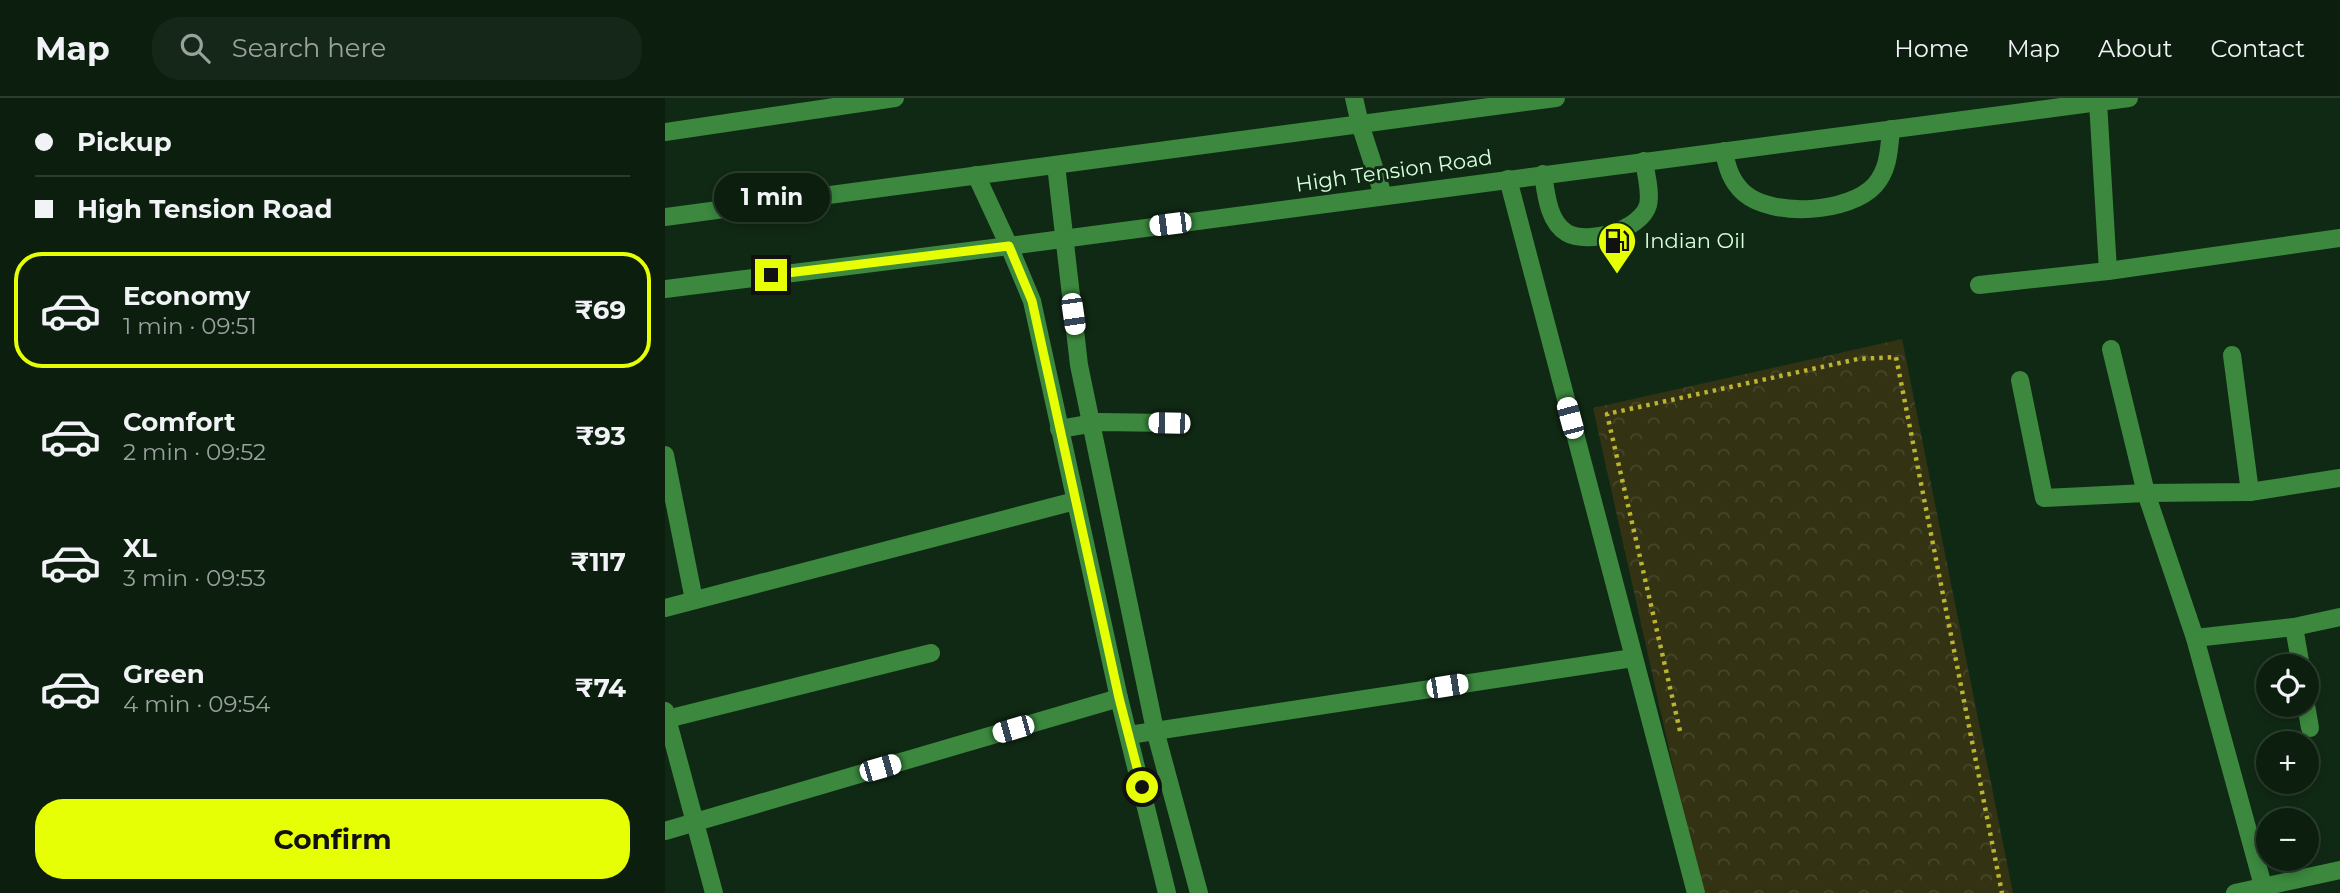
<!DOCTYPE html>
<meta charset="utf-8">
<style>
:root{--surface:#0c1f0f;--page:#152718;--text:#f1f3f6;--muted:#9aa29e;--line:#2c3d2f;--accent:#e6ff04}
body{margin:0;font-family:Montserrat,sans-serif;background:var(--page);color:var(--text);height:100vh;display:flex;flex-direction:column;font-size:26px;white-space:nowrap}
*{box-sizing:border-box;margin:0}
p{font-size:23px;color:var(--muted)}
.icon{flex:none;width:38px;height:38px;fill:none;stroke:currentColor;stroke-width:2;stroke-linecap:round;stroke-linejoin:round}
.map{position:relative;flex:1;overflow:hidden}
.side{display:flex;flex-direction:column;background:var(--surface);width:665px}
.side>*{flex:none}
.banner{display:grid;align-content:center;height:154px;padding:0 35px;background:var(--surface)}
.buttons{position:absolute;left:1591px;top:556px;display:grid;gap:14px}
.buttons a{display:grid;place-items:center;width:63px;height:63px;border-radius:50%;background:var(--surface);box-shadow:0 4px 10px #0003,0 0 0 2px var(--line);font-size:35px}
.end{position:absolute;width:32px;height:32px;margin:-16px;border:9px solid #e6ff04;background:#111;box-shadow:0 0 0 4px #111}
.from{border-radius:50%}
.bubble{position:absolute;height:49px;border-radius:24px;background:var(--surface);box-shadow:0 4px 10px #0003,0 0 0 2px var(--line);font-size:23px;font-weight:700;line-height:49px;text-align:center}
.car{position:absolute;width:21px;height:42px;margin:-21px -10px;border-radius:9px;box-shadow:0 0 5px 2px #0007;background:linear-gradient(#fff 24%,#345 0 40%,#fff 0 76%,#345 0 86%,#fff 0)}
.banner b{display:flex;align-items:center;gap:24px;height:66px;font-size:26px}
.banner b+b{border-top:2px solid var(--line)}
.banner i{width:18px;height:18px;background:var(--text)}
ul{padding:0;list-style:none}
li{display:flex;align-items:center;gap:21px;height:116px;margin:0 14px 10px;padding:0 21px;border:4px solid transparent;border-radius:28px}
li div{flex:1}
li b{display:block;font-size:26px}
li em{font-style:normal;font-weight:700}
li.on{border-color:var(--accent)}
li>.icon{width:63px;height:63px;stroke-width:1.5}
.primary-button{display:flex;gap:14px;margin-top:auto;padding:14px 35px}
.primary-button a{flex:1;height:80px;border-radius:28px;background:var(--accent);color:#111;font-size:28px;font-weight:700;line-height:80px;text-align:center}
header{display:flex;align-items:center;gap:42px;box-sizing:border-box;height:98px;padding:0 35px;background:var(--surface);border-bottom:2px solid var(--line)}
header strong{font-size:33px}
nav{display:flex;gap:38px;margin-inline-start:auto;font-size:24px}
.search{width:490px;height:63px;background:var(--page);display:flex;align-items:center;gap:18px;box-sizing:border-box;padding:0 24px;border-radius:28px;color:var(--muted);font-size:26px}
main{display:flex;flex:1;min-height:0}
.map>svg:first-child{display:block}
.forest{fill:url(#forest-crowns)}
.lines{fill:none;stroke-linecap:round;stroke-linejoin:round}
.path{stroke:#bcb330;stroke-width:4.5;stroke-dasharray:3.5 5;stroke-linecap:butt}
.minor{stroke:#3b883e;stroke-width:18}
.route{stroke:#e6ff04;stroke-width:9}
.labels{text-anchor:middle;stroke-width:6;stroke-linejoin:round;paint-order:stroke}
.street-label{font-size:21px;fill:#d8ffdd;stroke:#102914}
.poi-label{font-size:21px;fill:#d8ffdd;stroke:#102914;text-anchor:start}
</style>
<header>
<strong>Map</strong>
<div class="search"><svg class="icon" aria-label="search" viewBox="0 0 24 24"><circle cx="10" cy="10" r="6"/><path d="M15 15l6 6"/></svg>Search here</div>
<nav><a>Home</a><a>Map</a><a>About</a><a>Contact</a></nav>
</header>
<main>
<section class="side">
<div class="banner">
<b><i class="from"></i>Pickup</b>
<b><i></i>High Tension Road</b>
</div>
<ul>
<li class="on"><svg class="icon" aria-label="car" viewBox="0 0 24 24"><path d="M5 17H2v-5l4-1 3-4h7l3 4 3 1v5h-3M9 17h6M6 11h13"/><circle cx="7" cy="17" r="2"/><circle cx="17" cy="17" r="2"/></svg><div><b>Economy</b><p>1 min · 09:51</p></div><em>₹69</em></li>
<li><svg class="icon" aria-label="car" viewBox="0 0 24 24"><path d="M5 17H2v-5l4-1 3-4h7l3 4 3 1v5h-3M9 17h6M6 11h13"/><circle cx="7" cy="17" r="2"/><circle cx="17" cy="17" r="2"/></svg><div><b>Comfort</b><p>2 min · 09:52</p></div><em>₹93</em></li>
<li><svg class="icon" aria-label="car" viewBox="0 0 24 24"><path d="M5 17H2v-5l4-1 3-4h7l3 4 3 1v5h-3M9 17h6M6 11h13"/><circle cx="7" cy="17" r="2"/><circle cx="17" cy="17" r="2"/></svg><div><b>XL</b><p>3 min · 09:53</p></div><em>₹117</em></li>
<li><svg class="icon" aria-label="car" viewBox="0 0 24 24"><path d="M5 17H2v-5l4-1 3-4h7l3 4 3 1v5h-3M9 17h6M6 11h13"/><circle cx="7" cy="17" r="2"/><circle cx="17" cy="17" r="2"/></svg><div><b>Green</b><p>4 min · 09:54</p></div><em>₹74</em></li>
</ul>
<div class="primary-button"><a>Confirm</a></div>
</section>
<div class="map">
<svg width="1675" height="795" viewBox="0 0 1675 795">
<defs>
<pattern id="forest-crowns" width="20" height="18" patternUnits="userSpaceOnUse" patternTransform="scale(1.75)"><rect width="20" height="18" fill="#333213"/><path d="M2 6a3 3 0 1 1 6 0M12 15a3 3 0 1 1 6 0" fill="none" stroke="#46462a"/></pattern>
</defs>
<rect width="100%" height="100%" fill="#102914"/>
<polygon class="forest" points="1237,241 1348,795 1036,795 928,310"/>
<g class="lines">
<polyline class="path" points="1015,633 942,316 1193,261 1231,259 1337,795"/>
<g class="minor">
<polyline points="689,0 695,26 718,97"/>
<polyline points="1433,4 1443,173"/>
<polyline points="0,34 230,0"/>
<path d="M1059,53C1062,70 1066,83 1079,95C1108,120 1185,115 1210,87C1224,71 1224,51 1226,31"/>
<polyline points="391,67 414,267 490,632 534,795"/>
<path d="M878,76C881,95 883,124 902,135C923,147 976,132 983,107C986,95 981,76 979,63"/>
<polyline points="311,77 344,148 367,203 454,600 502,795"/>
<polyline points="843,81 1031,795"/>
<polyline points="0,119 891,0"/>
<polyline points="1314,187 1443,173 1675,140"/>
<polyline points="0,191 344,148 1464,0"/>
<polyline points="1446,251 1481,395 1530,540 1600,795"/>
<polyline points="1567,257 1585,394"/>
<polyline points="1355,282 1379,400 1481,395 1585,394 1675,380"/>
<polyline points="394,331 436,324 504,325"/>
<polyline points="0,357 29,502"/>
<polyline points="0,510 410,403"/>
<polyline points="1629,529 1636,569"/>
<polyline points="1530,540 1629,529 1675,519"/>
<polyline points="1641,607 1645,630"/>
<polyline points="0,613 49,795"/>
<polyline points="2,621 266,555"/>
<polyline points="464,637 968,560"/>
<polyline points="0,733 454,600"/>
<polyline points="1570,795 1675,772"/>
</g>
</g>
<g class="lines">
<polyline class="route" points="106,177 344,148 367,203 454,600 477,689"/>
</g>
<defs>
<g id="fuel-pin" transform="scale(2.0125)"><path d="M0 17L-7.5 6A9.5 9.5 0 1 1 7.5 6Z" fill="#e6ff04" stroke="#102914"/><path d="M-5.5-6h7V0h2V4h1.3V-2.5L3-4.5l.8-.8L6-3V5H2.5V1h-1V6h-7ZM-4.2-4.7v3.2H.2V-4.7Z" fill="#111"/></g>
</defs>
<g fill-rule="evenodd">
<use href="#fuel-pin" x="952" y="143"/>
</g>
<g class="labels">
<g class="street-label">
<text transform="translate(729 73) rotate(-8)" y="7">High Tension Road</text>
</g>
<g class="poi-label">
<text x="979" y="150">Indian Oil</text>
</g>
</g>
</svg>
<div class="buttons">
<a><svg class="icon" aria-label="locate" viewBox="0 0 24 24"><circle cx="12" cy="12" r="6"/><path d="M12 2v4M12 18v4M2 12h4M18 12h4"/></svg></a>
<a>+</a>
<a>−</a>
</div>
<i class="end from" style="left:477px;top:689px"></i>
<i class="end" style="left:106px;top:177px"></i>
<div class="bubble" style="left:49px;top:75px;width:116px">1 min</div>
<i class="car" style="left:505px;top:126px;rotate:263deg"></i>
<i class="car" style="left:408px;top:216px;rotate:172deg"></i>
<i class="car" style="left:905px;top:320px;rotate:345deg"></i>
<i class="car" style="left:504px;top:325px;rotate:271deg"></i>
<i class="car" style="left:782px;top:588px;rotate:81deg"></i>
<i class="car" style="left:348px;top:631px;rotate:254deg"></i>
<i class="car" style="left:215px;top:670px;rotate:74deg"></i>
</div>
</main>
